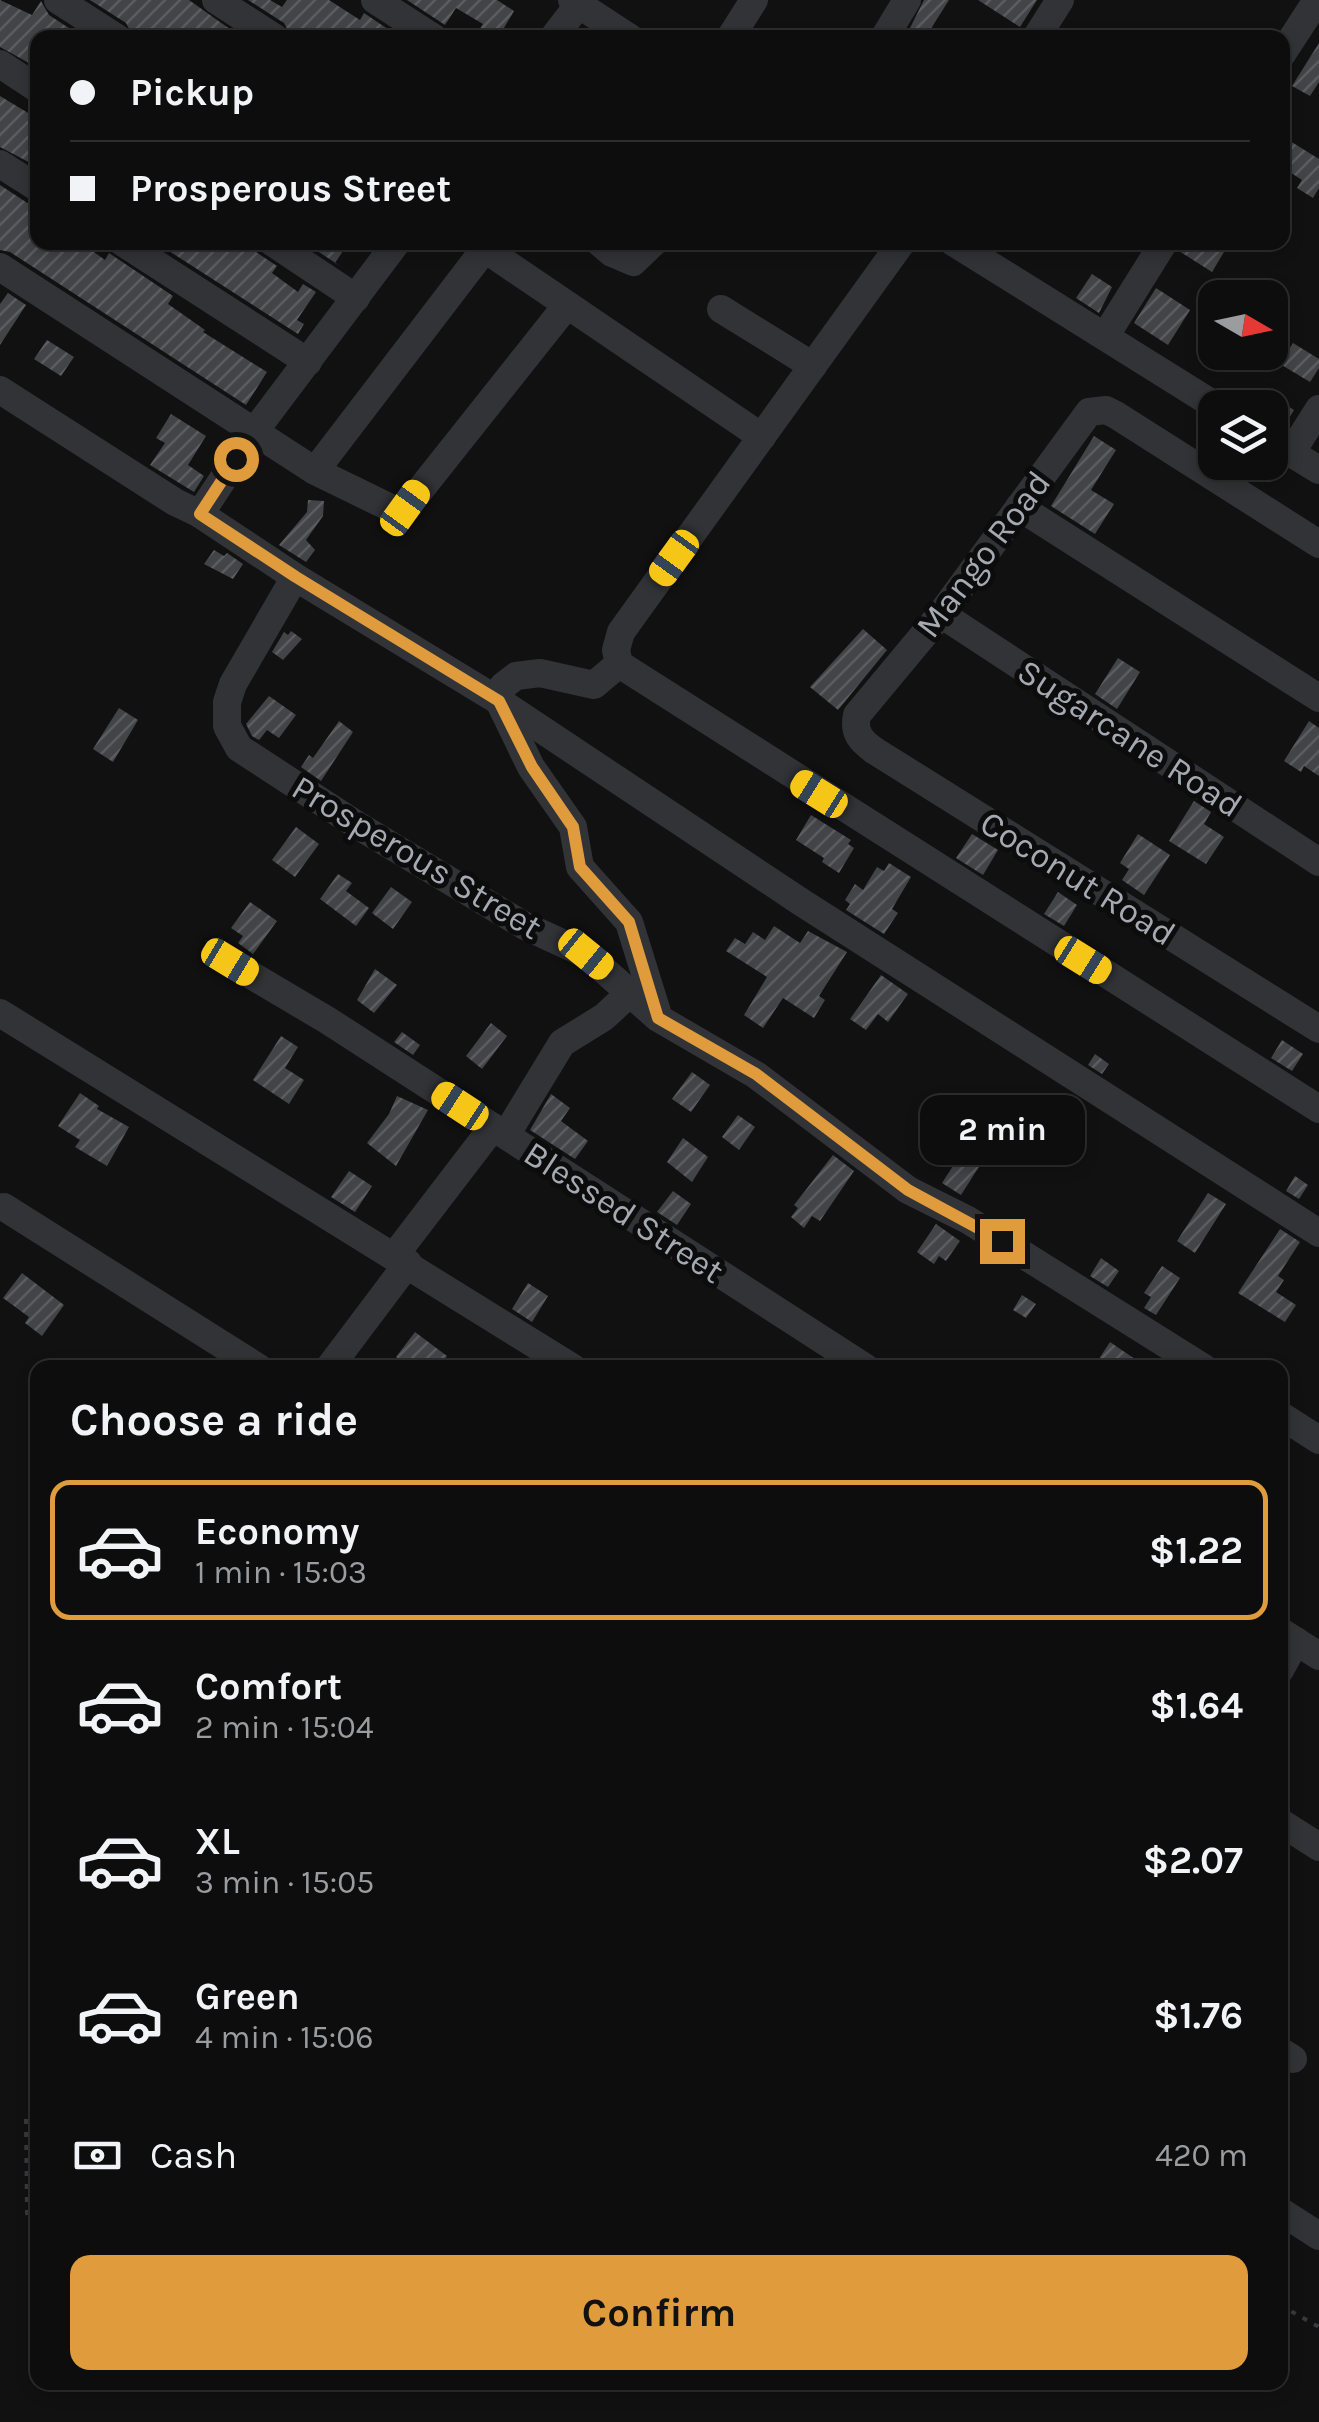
<!DOCTYPE html>
<meta charset="utf-8">
<style>
:root{--surface:#0d0d0e;--page:#1b1b1c;--text:#f1f3f6;--muted:#9a9c9e;--line:#2d2d2e;--accent:#df9b3c}
body{margin:0;font-family:Karla,sans-serif;background:var(--page);color:var(--text);height:100vh;display:flex;flex-direction:column;font-size:38px;white-space:nowrap}
*{box-sizing:border-box;margin:0}
p{font-size:32px;color:var(--muted)}
.icon{flex:none;width:55px;height:55px;fill:none;stroke:currentColor;stroke-width:2;stroke-linecap:round;stroke-linejoin:round}
.map{position:relative;flex:1;overflow:hidden}
.sheet{position:absolute;left:30px;top:1360px;width:1258px;height:1030px;display:flex;flex-direction:column;background:var(--surface);border-radius:20px;box-shadow:0 5px 15px #0003,0 0 0 2px var(--line)}
.sheet>*{flex:none}
.hud{position:absolute;left:30px;top:30px;width:1260px;height:220px;border-radius:20px;box-shadow:0 5px 15px #0003,0 0 0 2px var(--line);display:grid;align-content:center;height:220px;padding:0 40px;background:var(--surface)}
.needle{width:65px;rotate:99deg}
.tools{position:absolute;left:1198px;top:280px;display:grid;gap:20px}
.tools a{display:grid;place-items:center;width:90px;height:90px;border-radius:20px;background:var(--surface);box-shadow:0 5px 15px #0003,0 0 0 2px var(--line);font-size:50px}
.end{position:absolute;width:45px;height:45px;margin:-22px;border:12px solid #df9b3c;background:#111;box-shadow:0 0 0 5px #111}
.from{border-radius:50%}
.bubble{position:absolute;height:70px;border-radius:20px;background:var(--surface);box-shadow:0 5px 15px #0003,0 0 0 2px var(--line);font-size:32px;font-weight:700;line-height:70px;text-align:center}
.car{position:absolute;width:30px;height:60px;margin:-30px -15px;border-radius:12px;box-shadow:0 0 8px 2px #0007;background:linear-gradient(#f5c518 24%,#345 0 40%,#f5c518 0 76%,#345 0 86%,#f5c518 0)}
.hud b{display:flex;align-items:center;gap:35px;height:95px;font-size:38px}
.hud b+b{border-top:2px solid var(--line)}
.hud i{width:25px;height:25px;background:var(--text)}
ul{padding:0;list-style:none}
li{display:flex;align-items:center;gap:30px;height:140px;margin:0 20px 15px;padding:0 20px;border:5px solid transparent;border-radius:20px}
li div{flex:1}
li b{display:block;font-size:38px}
li em{font-style:normal;font-weight:700}
li.current{border-color:var(--accent)}
li>.icon{width:90px;height:90px;stroke-width:1.5}
h2{padding:0 40px;font-size:45px;line-height:120px}
.pay{display:flex;align-items:center;gap:25px;height:110px;padding:0 40px;font-size:38px}
.pay p{margin-inline-start:auto}
.primary-button{display:flex;gap:20px;margin-top:auto;padding:20px 40px}
.primary-button a{flex:1;height:115px;border-radius:20px;background:var(--accent);color:#111;font-size:40px;font-weight:700;line-height:115px;text-align:center}
.map>svg:first-child{display:block}
.building{fill:url(#building-hatch)}
.lines{fill:none;stroke-linecap:round;stroke-linejoin:round}
.path{stroke:#383a3e;stroke-width:4;stroke-dasharray:5 8;stroke-linecap:butt}
.minor{stroke:#323337;stroke-width:28}
.route{stroke:#df9b3c;stroke-width:12}
.labels{text-anchor:middle;stroke-width:10;stroke-linejoin:round;paint-order:stroke}
.street-label{font-size:35px;fill:#a4a9b2;stroke:#0c0c0d}
</style>
<div class="map">
<svg width="1319" height="2422" viewBox="0 0 1319 2422">
<defs>
<pattern id="building-hatch" width="6" height="6" patternUnits="userSpaceOnUse" patternTransform="scale(2.5)"><rect width="6" height="6" fill="#434448"/><path d="M-1 1l2-2M0 6l6-6M5 7l2-2" fill="none" stroke="#5b5c60"/></pattern>
</defs>
<rect width="100%" height="100%" fill="#111112"/>
<g class="building">
<polygon points="0,0 32,15 41,1 49,15 84,38 38,38 38,68 0,47"/>
<polygon points="90,0 189,0 241,37 134,38 126,23"/>
<polygon points="248,0 270,0 282,7 287,0 329,0 360,20 364,13 401,38 292,38 284,23"/>
<polygon points="407,0 497,0 514,11 498,38 474,38 483,24 456,8 445,25"/>
<polygon points="924,0 949,0 925,38 916,38 908,32"/>
<polygon points="978,0 1037,0 1020,27"/>
<polygon points="1319,43 1319,82 1310,96 1292,86"/>
<polygon points="0,96 38,119 38,167 0,147"/>
<polygon points="1282,136 1319,159 1319,188 1313,198 1297,188 1302,180 1282,167"/>
<polygon points="0,185 38,210 38,242 80,242 105,260 109,253 173,296 168,304 205,330 203,332 267,372 246,405 10,252 0,250"/>
<polygon points="155,242 224,242 238,252 244,244 277,266 272,273 298,292 303,284 316,292 297,320 304,324 298,334"/>
<polygon points="304,242 349,242 335,263 343,268"/>
<polygon points="1181,242 1230,242 1212,272 1179,251"/>
<polygon points="1092,274 1112,287 1099,313 1076,298"/>
<polygon points="1156,288 1190,310 1168,345 1134,323"/>
<polygon points="8,293 26,305 0,345 0,304"/>
<polygon points="47,340 74,357 61,376 34,359"/>
<polygon points="1293,343 1319,359 1319,368 1310,382 1280,364"/>
<polygon points="1278,400 1294,410 1283,428 1270,423 1270,412"/>
<polygon points="171,414 206,436 188,465 204,476 194,492 150,465 165,443 156,438"/>
<polygon points="1094,436 1116,450 1091,490 1114,504 1095,534 1051,506"/>
<polygon points="308,500 324,501 323,516 306,540 315,550 306,562 279,545 307,512"/>
<polygon points="214,550 224,556 227,553 243,564 233,579 204,564"/>
<polygon points="863,629 887,650 838,710 810,687"/>
<polygon points="291,631 302,639 283,660 272,652 284,632 288,635"/>
<polygon points="1118,658 1140,672 1117,709 1095,694"/>
<polygon points="269,696 296,715 279,738 267,730 259,740 252,736 246,724"/>
<polygon points="119,708 138,720 113,762 93,749"/>
<polygon points="339,721 353,732 321,781 301,767 309,755 313,758"/>
<polygon points="1309,721 1319,728 1319,776 1304,766 1301,772 1284,761"/>
<polygon points="1194,801 1211,812 1204,824 1224,837 1206,864 1169,841"/>
<polygon points="811,815 851,840 848,844 854,848 839,873 822,862 824,858 796,840"/>
<polygon points="296,827 319,844 295,877 272,860"/>
<polygon points="972,834 998,850 983,875 956,858"/>
<polygon points="1138,834 1170,855 1144,895 1122,880 1129,869 1120,863"/>
<polygon points="889,863 911,877 892,909 898,913 884,934 846,910 850,904 845,900 855,884 863,890 877,867 884,871"/>
<polygon points="338,874 352,883 346,891 369,908 356,926 320,899"/>
<polygon points="391,887 412,902 393,929 372,913"/>
<polygon points="1058,892 1077,905 1064,926 1044,914"/>
<polygon points="250,902 277,921 253,954 238,943 243,936 231,928"/>
<polygon points="774,926 800,943 808,931 847,952 819,996 825,1000 814,1018 783,998 763,1028 744,1015 767,977 726,951 735,938 745,944 753,932 765,940"/>
<polygon points="375,969 397,985 374,1013 357,1000"/>
<polygon points="881,975 908,994 888,1022 878,1014 866,1030 850,1019"/>
<polygon points="491,1023 507,1036 482,1069 466,1056"/>
<polygon points="402,1032 420,1045 413,1055 394,1042"/>
<polygon points="281,1036 298,1047 285,1068 304,1080 289,1104 253,1080"/>
<polygon points="1282,1040 1303,1054 1292,1071 1271,1058"/>
<polygon points="1095,1054 1109,1064 1102,1074 1088,1065"/>
<polygon points="692,1072 710,1085 691,1112 672,1099"/>
<polygon points="80,1093 99,1106 97,1109 129,1127 107,1166 75,1147 80,1140 58,1126"/>
<polygon points="551,1094 570,1108 561,1121 588,1141 575,1159 530,1130"/>
<polygon points="397,1096 428,1110 396,1166 367,1143 389,1114"/>
<polygon points="1039,1100 1055,1111 1062,1101 1087,1117 1066,1148 1025,1121"/>
<polygon points="738,1115 755,1127 739,1150 722,1137"/>
<polygon points="973,1135 991,1148 961,1195 942,1183"/>
<polygon points="683,1138 708,1157 692,1182 667,1162"/>
<polygon points="833,1155 854,1171 820,1221 812,1216 804,1228 791,1217 798,1208 794,1205"/>
<polygon points="349,1171 372,1186 355,1212 331,1197"/>
<polygon points="1295,1176 1308,1185 1299,1199 1286,1191"/>
<polygon points="673,1191 691,1204 677,1225 657,1212"/>
<polygon points="1208,1193 1226,1204 1195,1253 1177,1241"/>
<polygon points="936,1224 960,1241 946,1261 939,1256 934,1264 917,1252"/>
<polygon points="1280,1229 1300,1242 1278,1276 1284,1280 1276,1292 1296,1305 1285,1322 1238,1293"/>
<polygon points="1101,1258 1119,1271 1108,1287 1090,1276"/>
<polygon points="1162,1266 1180,1278 1156,1315 1144,1308 1151,1297 1144,1293"/>
<polygon points="22,1273 64,1305 42,1336 25,1323 29,1317 3,1298"/>
<polygon points="528,1283 548,1296 532,1322 512,1309"/>
<polygon points="1022,1295 1036,1304 1026,1318 1013,1310"/>
<polygon points="415,1332 447,1356 438,1368 410,1368 396,1357"/>
<polygon points="1110,1342 1148,1368 1093,1368"/>
</g>
<g class="lines">
<g class="path">
<polyline points="26,2119 27,2213 38,2243"/>
<polyline points="1280,2305 1319,2327"/>
<polyline points="145,2382 152,2386 156,2382"/>
</g>
<g class="minor">
<polyline points="58,0 117,38"/>
<polyline points="216,0 275,38"/>
<polyline points="375,0 434,38"/>
<polyline points="572,0 630,38"/>
<polyline points="553,38 579,4"/>
<polyline points="730,38 754,0"/>
<polyline points="884,38 907,0"/>
<polyline points="1036,38 1060,0"/>
<polyline points="1282,54 1317,0"/>
<polyline points="0,64 38,89"/>
<polyline points="0,164 38,188"/>
<polyline points="122,242 308,362"/>
<polyline points="272,242 356,298"/>
<polyline points="397,242 254,432 200,514 295,577 499,701 801,902 1319,1233"/>
<polyline points="599,242 612,253 633,262 654,242"/>
<polyline points="902,242 621,632 616,650 619,664 1319,1109"/>
<polyline points="953,242 1219,408"/>
<polyline points="485,249 762,437"/>
<polyline points="0,267 315,471 397,511 405,509 567,305"/>
<polyline points="721,309 813,366"/>
<polyline points="1106,335 1164,242"/>
<polyline points="0,390 175,502 200,514"/>
<polyline points="1270,440 1319,470"/>
<polyline points="1291,453 1319,409"/>
<polyline points="315,471 490,242"/>
<polyline points="1019,507 1319,698"/>
<path d="M1319,544L1116,415L1106,410L1089,412L941,614L857,715C853,733 861,741 875,751L1319,1029"/>
<polyline points="295,577 233,684 227,702 227,726 239,748 357,825 525,926 586,954 658,1018 756,1075 908,1190 968,1220 1204,1368"/>
<polyline points="941,614 1319,862"/>
<polyline points="619,664 594,685 540,673 516,676 503,686 499,701 531,767 573,827 580,867 629,922 657,1012"/>
<polyline points="229,962 327,1020 866,1368"/>
<polyline points="0,1013 573,1368"/>
<polyline points="506,1135 562,1043 604,1017 631,992"/>
<polyline points="4,1207 259,1368"/>
<polyline points="395,1255 493,1127"/>
<polyline points="329,1368 408,1263"/>
<polyline points="1280,1415 1319,1440"/>
<polyline points="1280,1631 1319,1656"/>
<polyline points="1280,1670 1296,1641"/>
<polyline points="1280,1822 1319,1847"/>
<polyline points="1280,2051 1293,2059"/>
<polyline points="1280,2211 1319,2236"/>
</g>
</g>
<g class="lines">
<polyline class="route" points="236,459 200,514 296,577 499,701 532,767 573,827 580,867 629,922 658,1018 756,1074 908,1190 1002,1241"/>
</g>
<g class="labels">
<g class="street-label">
<text transform="translate(983 554) rotate(-53)" y="12">Mango Road</text>
<text transform="translate(1130 738) rotate(33)" y="12">Sugarcane Road</text>
<text transform="translate(417 857) rotate(31)" y="12">Prosperous Street</text>
<text transform="translate(1078 878) rotate(32)" y="12">Coconut Road</text>
<text transform="translate(624 1212) rotate(33)" y="12">Blessed Street</text>
</g>
</g>
</svg>
<div class="tools">
<a><svg class="needle" viewBox="-14 -14 28 28"><path d="M0-13l5 13h-10z" fill="#e53935"/><path d="M0 13l5-13h-10z" fill="#9a9c9e"/></svg></a>
<a><svg class="icon" aria-label="layers" viewBox="0 0 24 24"><path d="M12 4l9 5-9 5-9-5zM3 14l9 5 9-5"/></svg></a>
</div>
<i class="end from" style="left:236px;top:459px"></i>
<i class="end" style="left:1002px;top:1241px"></i>
<div class="bubble" style="left:920px;top:1095px;width:165px">2 min</div>
<i class="car" style="left:405px;top:508px;rotate:36deg"></i>
<i class="car" style="left:674px;top:558px;rotate:216deg"></i>
<i class="car" style="left:819px;top:794px;rotate:302deg"></i>
<i class="car" style="left:586px;top:954px;rotate:129deg"></i>
<i class="car" style="left:1083px;top:960px;rotate:122deg"></i>
<i class="car" style="left:230px;top:962px;rotate:121deg"></i>
<i class="car" style="left:460px;top:1106px;rotate:303deg"></i>
<div class="hud">
<b><i class="from"></i>Pickup</b>
<b><i></i>Prosperous Street</b>
</div>
<section class="sheet">
<h2>Choose a ride</h2>
<ul>
<li class="current"><svg class="icon" aria-label="car" viewBox="0 0 24 24"><path d="M5 17H2v-5l4-1 3-4h7l3 4 3 1v5h-3M9 17h6M6 11h13"/><circle cx="7" cy="17" r="2"/><circle cx="17" cy="17" r="2"/></svg><div><b>Economy</b><p>1 min · 15:03</p></div><em>$1.22</em></li>
<li><svg class="icon" aria-label="car" viewBox="0 0 24 24"><path d="M5 17H2v-5l4-1 3-4h7l3 4 3 1v5h-3M9 17h6M6 11h13"/><circle cx="7" cy="17" r="2"/><circle cx="17" cy="17" r="2"/></svg><div><b>Comfort</b><p>2 min · 15:04</p></div><em>$1.64</em></li>
<li><svg class="icon" aria-label="car" viewBox="0 0 24 24"><path d="M5 17H2v-5l4-1 3-4h7l3 4 3 1v5h-3M9 17h6M6 11h13"/><circle cx="7" cy="17" r="2"/><circle cx="17" cy="17" r="2"/></svg><div><b>XL</b><p>3 min · 15:05</p></div><em>$2.07</em></li>
<li><svg class="icon" aria-label="car" viewBox="0 0 24 24"><path d="M5 17H2v-5l4-1 3-4h7l3 4 3 1v5h-3M9 17h6M6 11h13"/><circle cx="7" cy="17" r="2"/><circle cx="17" cy="17" r="2"/></svg><div><b>Green</b><p>4 min · 15:06</p></div><em>$1.76</em></li>
</ul>
<div class="pay"><svg class="icon" aria-label="cash" viewBox="0 0 24 24"><path d="M3 7h18v10H3z"/><circle cx="12" cy="12" r="2"/></svg>Cash<p>420 m</p></div>
<div class="primary-button"><a>Confirm</a></div>
</section>
</div>
